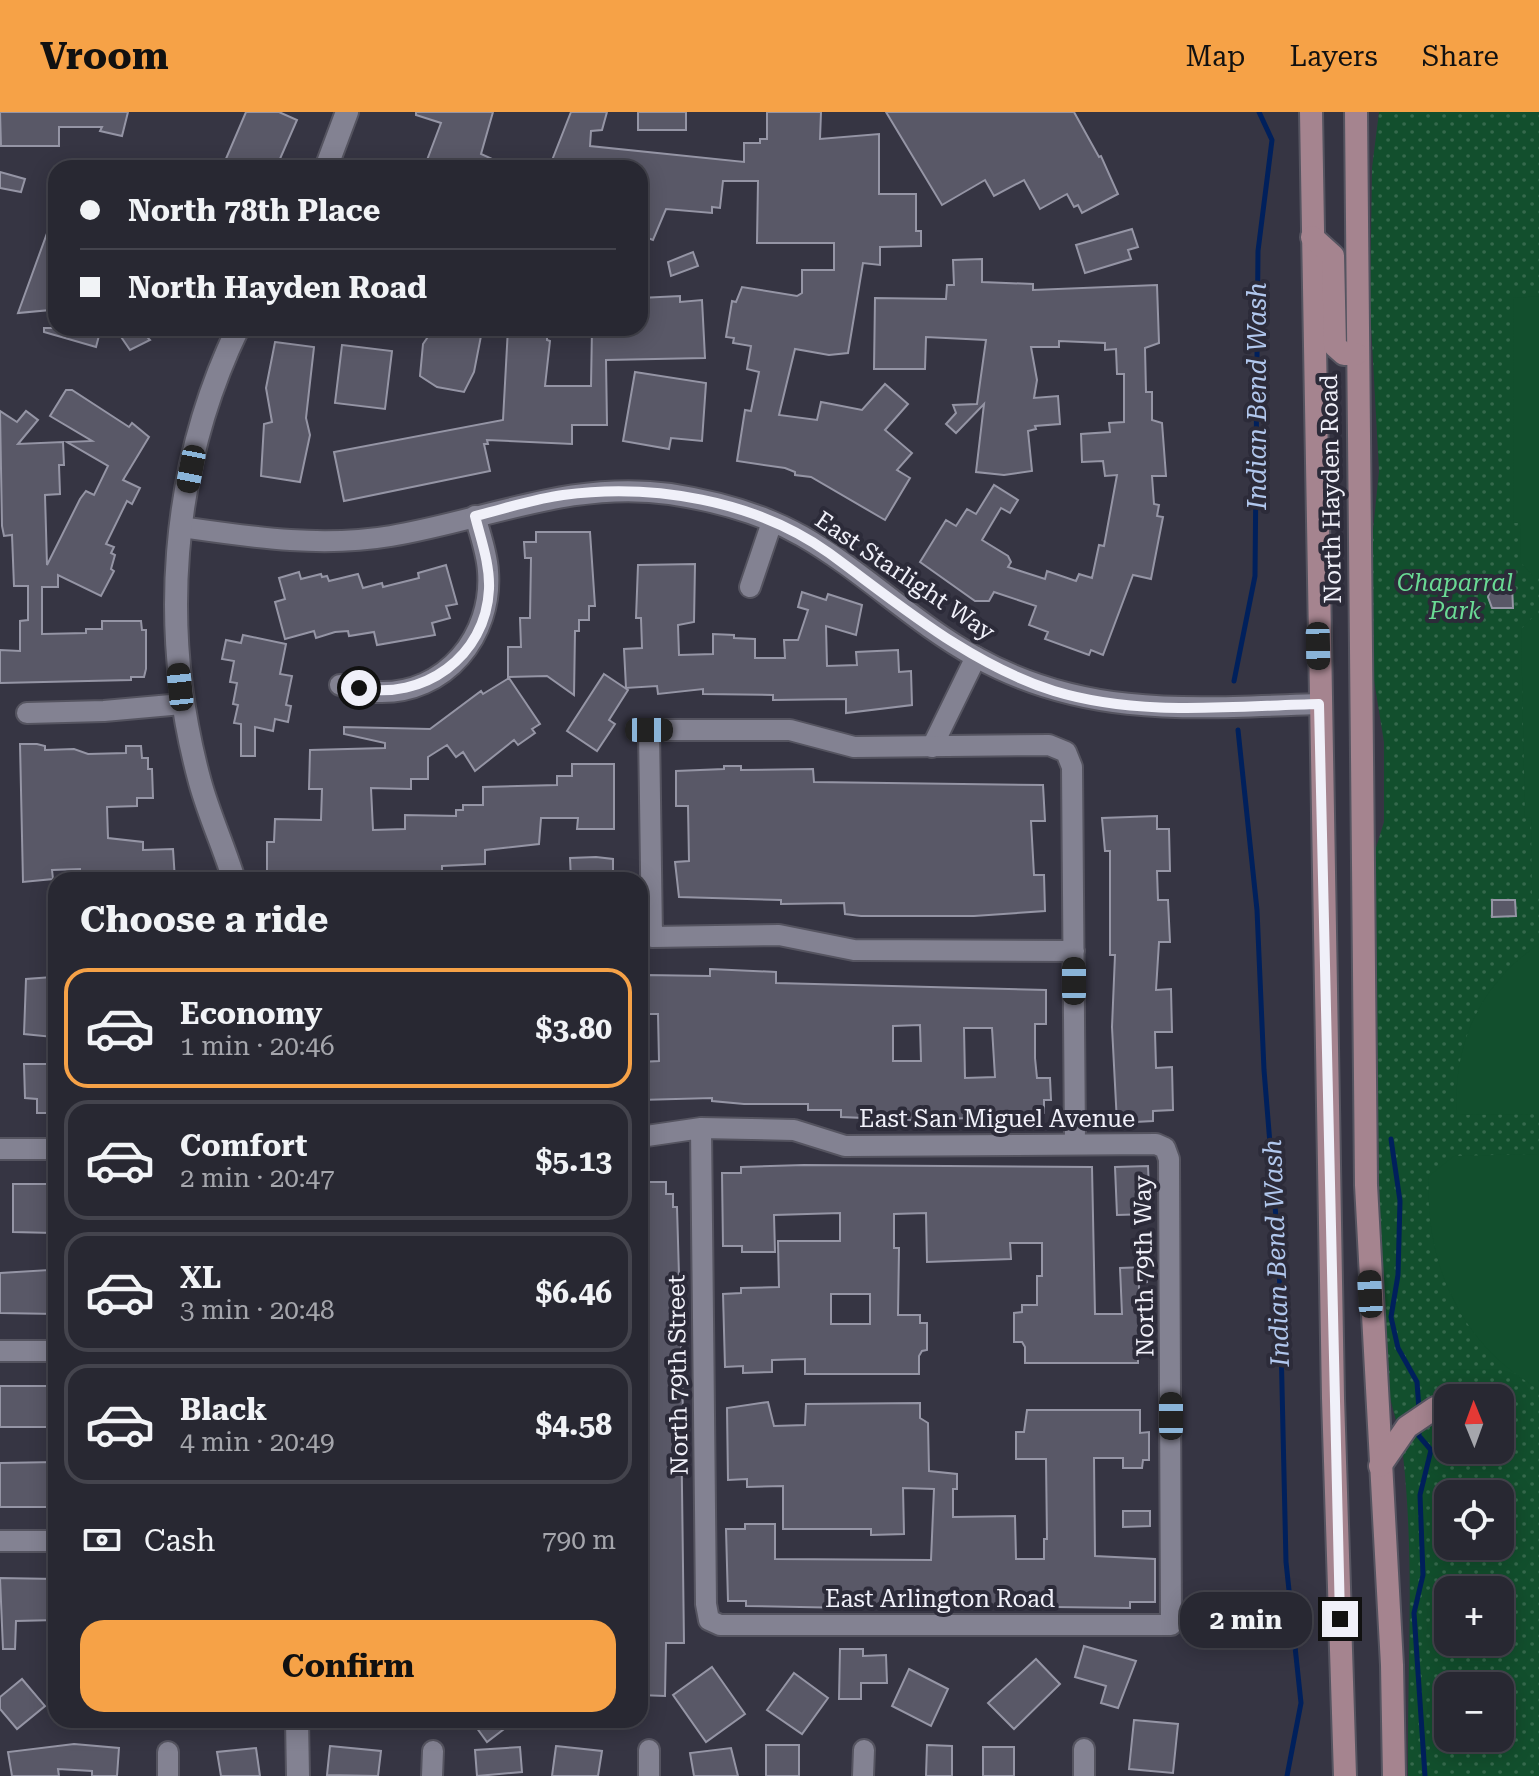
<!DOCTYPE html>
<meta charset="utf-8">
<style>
:root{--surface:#282832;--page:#34343e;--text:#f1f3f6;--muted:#a5a6ac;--line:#44444d;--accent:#f6a247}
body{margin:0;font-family:"Roboto Serif",serif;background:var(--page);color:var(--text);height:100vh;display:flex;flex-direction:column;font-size:30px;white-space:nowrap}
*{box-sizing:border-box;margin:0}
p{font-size:26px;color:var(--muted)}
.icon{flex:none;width:44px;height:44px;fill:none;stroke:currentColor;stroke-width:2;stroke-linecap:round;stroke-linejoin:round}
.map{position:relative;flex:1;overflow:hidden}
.drawer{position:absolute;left:48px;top:760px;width:600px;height:856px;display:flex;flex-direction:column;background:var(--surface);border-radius:24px;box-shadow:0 4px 20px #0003,0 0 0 2px var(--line)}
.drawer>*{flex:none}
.guide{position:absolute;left:48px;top:48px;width:600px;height:176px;border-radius:24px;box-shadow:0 4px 20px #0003,0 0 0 2px var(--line);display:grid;align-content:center;height:176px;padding:0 32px;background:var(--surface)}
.needle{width:52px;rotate:359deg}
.controls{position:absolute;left:1434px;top:1272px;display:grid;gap:16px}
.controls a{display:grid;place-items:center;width:80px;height:80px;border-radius:16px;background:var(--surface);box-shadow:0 4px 20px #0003,0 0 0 2px var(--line);font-size:40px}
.end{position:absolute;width:36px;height:36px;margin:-18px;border:10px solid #f0f0f9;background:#111;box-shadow:0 0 0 4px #111}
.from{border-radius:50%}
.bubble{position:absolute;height:56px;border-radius:24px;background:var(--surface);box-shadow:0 4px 20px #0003,0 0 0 2px var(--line);font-size:26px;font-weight:700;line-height:56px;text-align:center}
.car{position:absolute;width:24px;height:48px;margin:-24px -12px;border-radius:10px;box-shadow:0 0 6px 2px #0007;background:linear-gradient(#222 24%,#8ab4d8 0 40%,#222 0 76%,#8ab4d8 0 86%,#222 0)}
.guide b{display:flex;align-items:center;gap:28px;height:76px;font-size:30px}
.guide b+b{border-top:2px solid var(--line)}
.guide i{width:20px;height:20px;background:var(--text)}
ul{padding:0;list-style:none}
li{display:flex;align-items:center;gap:24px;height:120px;margin:0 16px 12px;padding:0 16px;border:4px solid var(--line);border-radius:24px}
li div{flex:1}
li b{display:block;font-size:30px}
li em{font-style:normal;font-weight:700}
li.current{border-color:var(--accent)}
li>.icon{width:72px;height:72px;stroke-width:1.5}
h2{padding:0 32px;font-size:36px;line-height:96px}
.pay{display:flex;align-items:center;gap:20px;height:88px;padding:0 32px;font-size:30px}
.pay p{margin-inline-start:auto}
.cta{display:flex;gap:16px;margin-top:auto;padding:16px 32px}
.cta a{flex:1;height:92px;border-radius:24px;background:var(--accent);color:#111;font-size:32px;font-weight:700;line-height:92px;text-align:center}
header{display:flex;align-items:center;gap:48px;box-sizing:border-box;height:112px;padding:0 40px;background:var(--accent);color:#111}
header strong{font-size:38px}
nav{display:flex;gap:44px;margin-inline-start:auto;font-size:28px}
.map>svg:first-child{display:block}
.park{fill:url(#park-dots);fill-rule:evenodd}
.garden{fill:#124f2d}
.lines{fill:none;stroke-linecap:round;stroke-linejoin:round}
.stream{stroke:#00205c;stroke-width:5}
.building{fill:#595867;stroke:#9595a5;stroke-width:2;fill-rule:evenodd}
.minor-casing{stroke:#555460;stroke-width:24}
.tertiary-casing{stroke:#555460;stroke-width:26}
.secondary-casing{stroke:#555460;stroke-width:26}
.minor{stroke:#838292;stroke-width:20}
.tertiary{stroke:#838292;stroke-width:22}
.secondary{stroke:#a5848f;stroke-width:22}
.route{stroke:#f0f0f9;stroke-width:10}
.labels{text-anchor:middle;stroke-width:8;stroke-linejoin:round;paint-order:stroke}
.street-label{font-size:24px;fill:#f0f0f9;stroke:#2c2b39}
.park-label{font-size:24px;font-style:italic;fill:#69da94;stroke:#2c2b39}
.water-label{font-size:26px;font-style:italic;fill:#b1c7ed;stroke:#2c2b39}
</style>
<header>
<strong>Vroom</strong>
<nav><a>Map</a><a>Layers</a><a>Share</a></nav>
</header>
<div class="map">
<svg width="1539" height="1664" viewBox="0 0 1539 1664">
<defs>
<pattern id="park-dots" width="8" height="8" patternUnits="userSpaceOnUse" patternTransform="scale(2)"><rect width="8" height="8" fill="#124f2d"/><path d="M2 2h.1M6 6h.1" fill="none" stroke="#35694c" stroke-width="1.8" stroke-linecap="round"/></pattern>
</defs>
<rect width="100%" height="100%" fill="#363543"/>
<path class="park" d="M1379,0H1539V1664H1408C1407,1557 1415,1450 1403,1343C1400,1315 1388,1288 1386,1260C1376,1087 1378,913 1375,739L1384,710V630L1372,556L1371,438L1379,359L1370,194L1372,56ZM1448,1286H1500V1338H1448ZM1448,1382H1500V1434H1448ZM1448,1478H1500V1530H1448ZM1448,1574H1500V1626H1448Z"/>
<g class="garden">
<polygon points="1539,184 1539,464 1533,464 1521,451 1520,411 1514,411 1513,186"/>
<polygon points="1534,504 1539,504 1539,782 1532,782 1531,706 1525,705 1521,517"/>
<path d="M1539,832V1002L1457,1003C1452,933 1480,872 1539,832Z"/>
<path d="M1539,1042V1277C1461,1234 1424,1150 1429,1064L1454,1044Z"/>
</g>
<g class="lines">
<g class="stream">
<polyline points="1234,569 1255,464 1258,139 1272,28 1259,0"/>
<polyline points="1238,618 1257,798 1264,958 1279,1143 1286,1450 1301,1591 1287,1664"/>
<polyline points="1391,1027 1400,1089 1398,1163 1391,1205 1398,1236 1417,1270 1419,1298"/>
<polyline points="1419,1316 1419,1324 1431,1338 1420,1383 1423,1463 1414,1501 1425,1664"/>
</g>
</g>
<g class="building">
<polygon points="0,0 128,0 122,24 100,19 102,15 59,15 59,34 1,34"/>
<polygon points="246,0 279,0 297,8 276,56 222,56"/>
<polygon points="416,0 493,0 481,42 512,56 424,56 441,11 416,3"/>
<polygon points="571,0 607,0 602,18 591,19 590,34 744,50 744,31 760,31 760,27 767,27 767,0 821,0 820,27 879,22 879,82 916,82 916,119 921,119 921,134 880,135 880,153 863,151 848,241 829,243 795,237 779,303 817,308 821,290 862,298 885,272 908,292 885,318 912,341 897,358 910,366 885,408 811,365 795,363 795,360 785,356 737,349 745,298 751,299 759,260 747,257 751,234 733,231 734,226 726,225 732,189 736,190 742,175 797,184 802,181 802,158 834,158 834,131 757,131 758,69 723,69 720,96 712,95 712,101 666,97 653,128 640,123 640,56 549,56"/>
<rect x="638" y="0" width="48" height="18"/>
<polygon points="886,0 1074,0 1099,45 1101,44 1118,82 1082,101 1078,93 1074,95 1067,82 1040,97 1024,68 994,84 985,68 942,93"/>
<polygon points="0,60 25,67 21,80 0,76"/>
<polygon points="54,102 56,173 48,171 50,198 18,201"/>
<polygon points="1132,117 1138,135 1128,138 1131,147 1085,161 1076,133"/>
<polygon points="693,140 698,154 671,164 668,150"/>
<polygon points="982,147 982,170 1033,172 1033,178 1157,173 1159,231 1145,236 1146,280 1152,280 1152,308 1162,311 1166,364 1152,364 1154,392 1159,393 1157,404 1163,405 1151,467 1133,463 1103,543 1091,538 1089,543 1045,527 1048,520 1029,513 1036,494 994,480 989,489 975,489 920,450 946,408 956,414 967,397 976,402 994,373 1018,388 1010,401 1001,396 982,428 1008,444 1011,450 1008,455 1045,467 1047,459 1076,469 1079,462 1092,466 1099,433 1104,434 1117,363 1105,364 1103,349 1082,350 1081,322 1110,320 1109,311 1124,310 1124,262 1117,262 1116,237 1105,238 1105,231 1059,229 1059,235 1031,235 1037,268 1034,286 1058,284 1060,312 1035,314 1036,317 1028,319 1032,359 1004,363 976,360 984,292 956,321 946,312 956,301 953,293 977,292 986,228 926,225 925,257 874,257 875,186 946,187 947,173 954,173 953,148"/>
<polygon points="680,184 680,190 702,188 705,246 606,248 607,313 572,313 572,332 487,328 488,332 484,332 490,359 344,389 334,340 503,308 508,216 547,216 547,228 550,229 545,274 591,274 592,216 640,216 640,186"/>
<polygon points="44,216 101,216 96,235 44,220"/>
<polygon points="115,216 162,216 148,226 150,228 130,238"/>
<polygon points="434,216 468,216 481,224 474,260 464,280 437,275 420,264 423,232"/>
<polygon points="275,230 314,235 306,306 310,323 300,370 261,364 264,312 272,310 266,276"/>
<polygon points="342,233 392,239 385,297 335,291"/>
<polygon points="635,260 706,271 702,329 671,326 669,337 623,329"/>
<polygon points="66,278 72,278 129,315 132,311 149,325 123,368 140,376 132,392 127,389 106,432 114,435 111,441 115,443 111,457 114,459 101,484 58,463 58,475 42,475 42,522 86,521 86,517 102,517 102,509 141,509 142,518 146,518 146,557 144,565 131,565 131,568 0,571 0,538 20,539 20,509 28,508 28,474 14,474 12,423 4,424 2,414 0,299 17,310 26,299 38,308 18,332 63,330 64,353 59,353 60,382 45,383 47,453 80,387 86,379 94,383 108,354 67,330 92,329 50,304"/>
<polygon points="536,420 590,420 595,494 589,494 589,508 579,508 579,519 575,519 574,583 547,564 508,565 508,535 521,535 520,506 530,506 531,446 525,446 524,430 536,430"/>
<polygon points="695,452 694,510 678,513 679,543 713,542 713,522 734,523 734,526 755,527 755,546 785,546 784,528 798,528 808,498 798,495 802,480 826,488 828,482 862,493 856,523 826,514 827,554 857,553 856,540 898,538 899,560 911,559 912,593 846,601 846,587 773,588 773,583 703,582 703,577 658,582 657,574 626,576 624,537 642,536 641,506 636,506 638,453"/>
<polygon points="446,453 457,492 446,494 450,506 432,511 435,523 377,533 374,520 349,524 348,519 335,520 316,526 314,519 285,527 275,490 285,487 279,466 299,460 301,467 321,462 322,465 327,464 329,469 358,462 363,476 382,471 383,475 419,466 418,461"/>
<polygon points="1492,473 1512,473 1513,496 1492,496 1488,485"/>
<polygon points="243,523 286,532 280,562 292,564 286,593 291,594 288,610 275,607 273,619 255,615 255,644 241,644 241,612 234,611 238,593 233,592 237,571 230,570 234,549 222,547 226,528 241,531"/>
<polygon points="604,562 628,578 609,608 615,612 597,639 567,619"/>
<polygon points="509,566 540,612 532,617 535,621 518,633 514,628 475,659 463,640 456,645 447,633 428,645 428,667 411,667 411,677 371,676 373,718 405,717 405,703 456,704 456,698 463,698 463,693 483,693 483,675 557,673 557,664 572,664 572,652 614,652 614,717 577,717 578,706 541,706 539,732 485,738 485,752 442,754 442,763 368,761 368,765 353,765 353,768 267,768 267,730 274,730 275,707 321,708 322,677 309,677 310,638 385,636 385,631 344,622 344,615 430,617 481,579 483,582"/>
<polygon points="20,632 37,632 45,634 45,638 74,637 88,642 126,641 126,634 141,634 142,646 148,646 148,657 152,657 153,686 137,686 137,694 107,695 108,726 143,730 143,738 173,737 175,768 80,768 80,757 52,758 53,767 23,770"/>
<polygon points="724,654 741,654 741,658 813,657 814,670 1043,673 1045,709 1031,709 1034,763 1044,763 1045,799 974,804 861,804 845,802 844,791 781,792 781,788 679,785 675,750 689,749 688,694 676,694 676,659 724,657"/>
<polygon points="1157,704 1157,717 1169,717 1170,759 1157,759 1158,788 1168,788 1170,830 1159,830 1156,878 1171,877 1172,920 1155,920 1156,956 1172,955 1173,998 1153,999 1153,1009 1117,1011 1112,915 1115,843 1110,843 1110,739 1105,739 1102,706"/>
<polygon points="596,745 613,747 613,768 571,768 570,746"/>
<polygon points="1492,788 1515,788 1516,804 1492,805"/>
<path d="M710,857L776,860V871L1046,878V912H1035V946L1037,966H1050L1051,988H1044V1001L1034,1004L912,1008L841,1005V998H808V992H744L712,989V986L640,988V950L659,949L658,902H646V863L710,864ZM920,913L921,949H893V914ZM964,916H992L995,965L965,966Z"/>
<polygon points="52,865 52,874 56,874 53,925 24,922 26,867"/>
<polygon points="24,952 53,952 54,1001 37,1001 37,987 25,986"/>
<path d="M804,1053L1092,1055L1095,1202H1122L1120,1156L1146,1155L1147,1170L1139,1171V1200H1148V1229L1138,1234V1251H1025V1235L1022,1230H1014V1201L1022,1200V1193H1037V1164H1042V1131H1010L1011,1147L927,1150L926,1101L894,1102V1136H899L898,1203H920V1211H927V1238L922,1239L919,1244V1262H805V1247L772,1248V1260L743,1261V1254L725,1255L723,1182L741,1181V1176L779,1175L778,1129H840V1101L774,1103L775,1140H742V1134H723L722,1061H741V1055ZM831,1182H870V1212H831Z"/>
<polygon points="1148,1054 1150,1102 1117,1103 1115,1055"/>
<polygon points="640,1070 666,1070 666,1082 673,1082 673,1095 677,1095 683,1300 681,1300 684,1531 666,1531 665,1584 640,1583"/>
<polygon points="13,1072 53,1072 53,1121 13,1120"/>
<polygon points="49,1158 49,1176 56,1176 56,1202 0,1201 0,1161"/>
<rect x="0" y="1274" width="56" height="41"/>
<polygon points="768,1290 774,1314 805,1313 806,1292 920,1291 920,1306 928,1311 929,1359 957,1362 957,1377 953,1377 953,1405 1015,1404 1016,1447 1044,1447 1044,1427 1047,1427 1046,1347 1016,1347 1016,1320 1024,1320 1027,1298 1140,1298 1140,1321 1149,1320 1149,1348 1143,1348 1142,1356 1123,1356 1123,1346 1094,1346 1095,1444 1155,1447 1155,1490 1130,1490 1130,1496 919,1493 851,1496 746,1494 746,1489 728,1489 726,1417 745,1417 745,1412 775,1412 775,1447 931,1448 934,1377 903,1376 904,1422 871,1423 871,1417 783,1417 783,1374 747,1375 747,1367 728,1368 727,1296"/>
<polygon points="56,1350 56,1395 0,1395 0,1351"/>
<polygon points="1123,1399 1150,1399 1150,1414 1123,1415"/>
<polygon points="0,1466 56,1467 56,1508 16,1509 15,1537 3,1537"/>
<polygon points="1084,1534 1136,1549 1118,1596 1101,1591 1106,1574 1075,1565"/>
<polygon points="840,1537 863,1537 863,1544 886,1543 887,1571 861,1571 861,1587 839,1587"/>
<polygon points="1036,1547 1060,1572 1014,1617 988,1591"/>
<polygon points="712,1555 745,1602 706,1630 673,1583"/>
<polygon points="909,1557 948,1577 931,1614 892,1594"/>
<polygon points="794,1561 828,1586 802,1622 767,1598"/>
<polygon points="22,1567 45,1594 17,1617 0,1597 0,1585"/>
<polygon points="471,1608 516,1608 487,1630"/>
<polygon points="1134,1608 1178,1612 1173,1661 1129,1657"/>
<polygon points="74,1632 119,1636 117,1664 92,1664 92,1659 58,1657 59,1664 12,1664 8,1640"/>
<rect x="766" y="1633" width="33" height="31"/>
<polygon points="927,1633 952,1634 952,1664 926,1664"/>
<polygon points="330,1634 381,1639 378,1664 327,1663"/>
<polygon points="556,1634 602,1639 598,1664 552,1664"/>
<polygon points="520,1635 522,1660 477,1664 475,1638"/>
<rect x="983" y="1635" width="31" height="29"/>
<polygon points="256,1636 260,1664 221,1664 217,1640"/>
<polygon points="731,1636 738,1664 694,1664 690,1641"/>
</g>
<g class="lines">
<g class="minor-casing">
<g id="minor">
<path d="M181,415C251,425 320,436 391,424C486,408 572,368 670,382C715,389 763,402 802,424C863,459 914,511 976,545C1087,607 1197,596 1319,592"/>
<polyline points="750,475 772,410"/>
<path d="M340,573C352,575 365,579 377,580C446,583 493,523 488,459C487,441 480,422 475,404"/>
<polyline points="27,601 104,599 182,592"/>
<polyline points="932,635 976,545"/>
<polyline points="1074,839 854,838 779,823 652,825 649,618 790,618 854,635 1049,633 1066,640 1072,655 1075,1032"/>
<polyline points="640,1025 701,1016 794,1018 845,1034 1156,1032 1165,1036 1169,1047 1171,1513 720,1513 709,1508 706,1492 701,1016"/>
<polyline points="0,1037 56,1037"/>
<polyline points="0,1239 56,1239"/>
<polyline points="0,1429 56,1429"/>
<polyline points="1084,1637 1084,1664"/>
<polyline points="168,1664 168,1640"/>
<polyline points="432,1664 433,1639"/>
<polyline points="649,1664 649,1638"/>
<polyline points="863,1664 864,1638"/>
</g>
</g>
<g class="tertiary-casing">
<g id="tertiary">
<polyline points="326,56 347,0"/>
<path d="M234,768C224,735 209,703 200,670C159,520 170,357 238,216"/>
<polyline points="297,1608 298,1664"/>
</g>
</g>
<g class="secondary-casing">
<g id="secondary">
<polyline points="1311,0 1333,1286 1345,1664"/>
<polyline points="1356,0 1366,1073 1392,1553 1394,1664"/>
<polyline points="1312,125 1333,144 1335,234 1344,242 1356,242"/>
<polyline points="1380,1354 1407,1315 1435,1296"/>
</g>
</g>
<use href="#minor" class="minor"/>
<use href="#tertiary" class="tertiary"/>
<use href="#secondary" class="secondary"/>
</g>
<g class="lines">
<path class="route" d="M359,576C423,589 486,545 489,477C490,452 481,428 475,404C504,397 533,387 563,383C652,371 755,388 829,441C900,493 969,552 1054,579C1139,605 1231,594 1319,592L1340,1507"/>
</g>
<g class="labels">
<g class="street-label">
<text transform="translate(1331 377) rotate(-91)" y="8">North Hayden Road</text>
<text transform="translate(905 464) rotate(34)" y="8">East Starlight Way</text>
<text x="997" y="1015">East San Miguel Avenue</text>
<text transform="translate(1144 1154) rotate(-91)" y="8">North 79th Way</text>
<text transform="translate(678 1263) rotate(-91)" y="8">North 79th Street</text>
<text x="940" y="1495">East Arlington Road</text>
</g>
<g class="park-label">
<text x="1455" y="479">Chaparral<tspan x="1455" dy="28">Park</tspan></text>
</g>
<g class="water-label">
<text transform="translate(1257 284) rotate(-90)" y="9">Indian Bend Wash</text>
<text transform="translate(1276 1141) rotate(-92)" y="9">Indian Bend Wash</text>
</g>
</g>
</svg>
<div class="controls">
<a><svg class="needle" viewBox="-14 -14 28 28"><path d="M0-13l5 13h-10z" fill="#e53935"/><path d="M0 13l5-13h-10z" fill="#a5a6ac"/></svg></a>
<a><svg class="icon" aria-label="locate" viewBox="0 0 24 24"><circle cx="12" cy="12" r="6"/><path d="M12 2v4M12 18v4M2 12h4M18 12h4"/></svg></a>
<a>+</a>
<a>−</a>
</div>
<i class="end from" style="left:359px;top:576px"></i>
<i class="end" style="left:1340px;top:1507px"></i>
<div class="bubble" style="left:1180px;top:1480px;width:132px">2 min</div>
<i class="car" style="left:191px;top:357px;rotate:191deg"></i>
<i class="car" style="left:1318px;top:534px;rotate:179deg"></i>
<i class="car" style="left:180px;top:575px;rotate:354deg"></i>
<i class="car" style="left:649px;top:618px;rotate:90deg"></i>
<i class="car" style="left:1074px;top:869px;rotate:0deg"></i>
<i class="car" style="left:1370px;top:1182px;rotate:357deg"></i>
<i class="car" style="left:1171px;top:1304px;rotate:0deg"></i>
<div class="guide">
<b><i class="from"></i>North 78th Place</b>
<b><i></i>North Hayden Road</b>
</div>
<section class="drawer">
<h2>Choose a ride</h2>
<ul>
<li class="current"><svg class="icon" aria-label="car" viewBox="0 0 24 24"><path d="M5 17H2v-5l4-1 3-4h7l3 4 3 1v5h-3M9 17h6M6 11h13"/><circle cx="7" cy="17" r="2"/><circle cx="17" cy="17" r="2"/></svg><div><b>Economy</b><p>1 min · 20:46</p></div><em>$3.80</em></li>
<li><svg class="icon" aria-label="car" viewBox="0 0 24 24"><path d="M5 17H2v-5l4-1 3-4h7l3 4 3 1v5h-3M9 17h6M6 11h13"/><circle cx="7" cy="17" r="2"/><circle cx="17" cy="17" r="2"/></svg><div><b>Comfort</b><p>2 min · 20:47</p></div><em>$5.13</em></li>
<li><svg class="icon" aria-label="car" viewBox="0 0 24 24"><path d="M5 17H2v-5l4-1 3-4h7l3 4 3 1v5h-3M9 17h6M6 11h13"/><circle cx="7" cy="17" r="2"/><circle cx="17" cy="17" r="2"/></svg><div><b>XL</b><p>3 min · 20:48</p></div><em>$6.46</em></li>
<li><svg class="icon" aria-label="car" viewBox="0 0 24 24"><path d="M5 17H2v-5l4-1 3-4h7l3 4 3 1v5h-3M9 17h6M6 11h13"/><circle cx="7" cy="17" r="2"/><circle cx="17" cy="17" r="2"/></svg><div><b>Black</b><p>4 min · 20:49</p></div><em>$4.58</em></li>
</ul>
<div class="pay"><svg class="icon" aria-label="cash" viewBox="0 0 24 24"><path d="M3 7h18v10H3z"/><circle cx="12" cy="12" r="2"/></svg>Cash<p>790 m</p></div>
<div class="cta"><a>Confirm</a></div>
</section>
</div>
